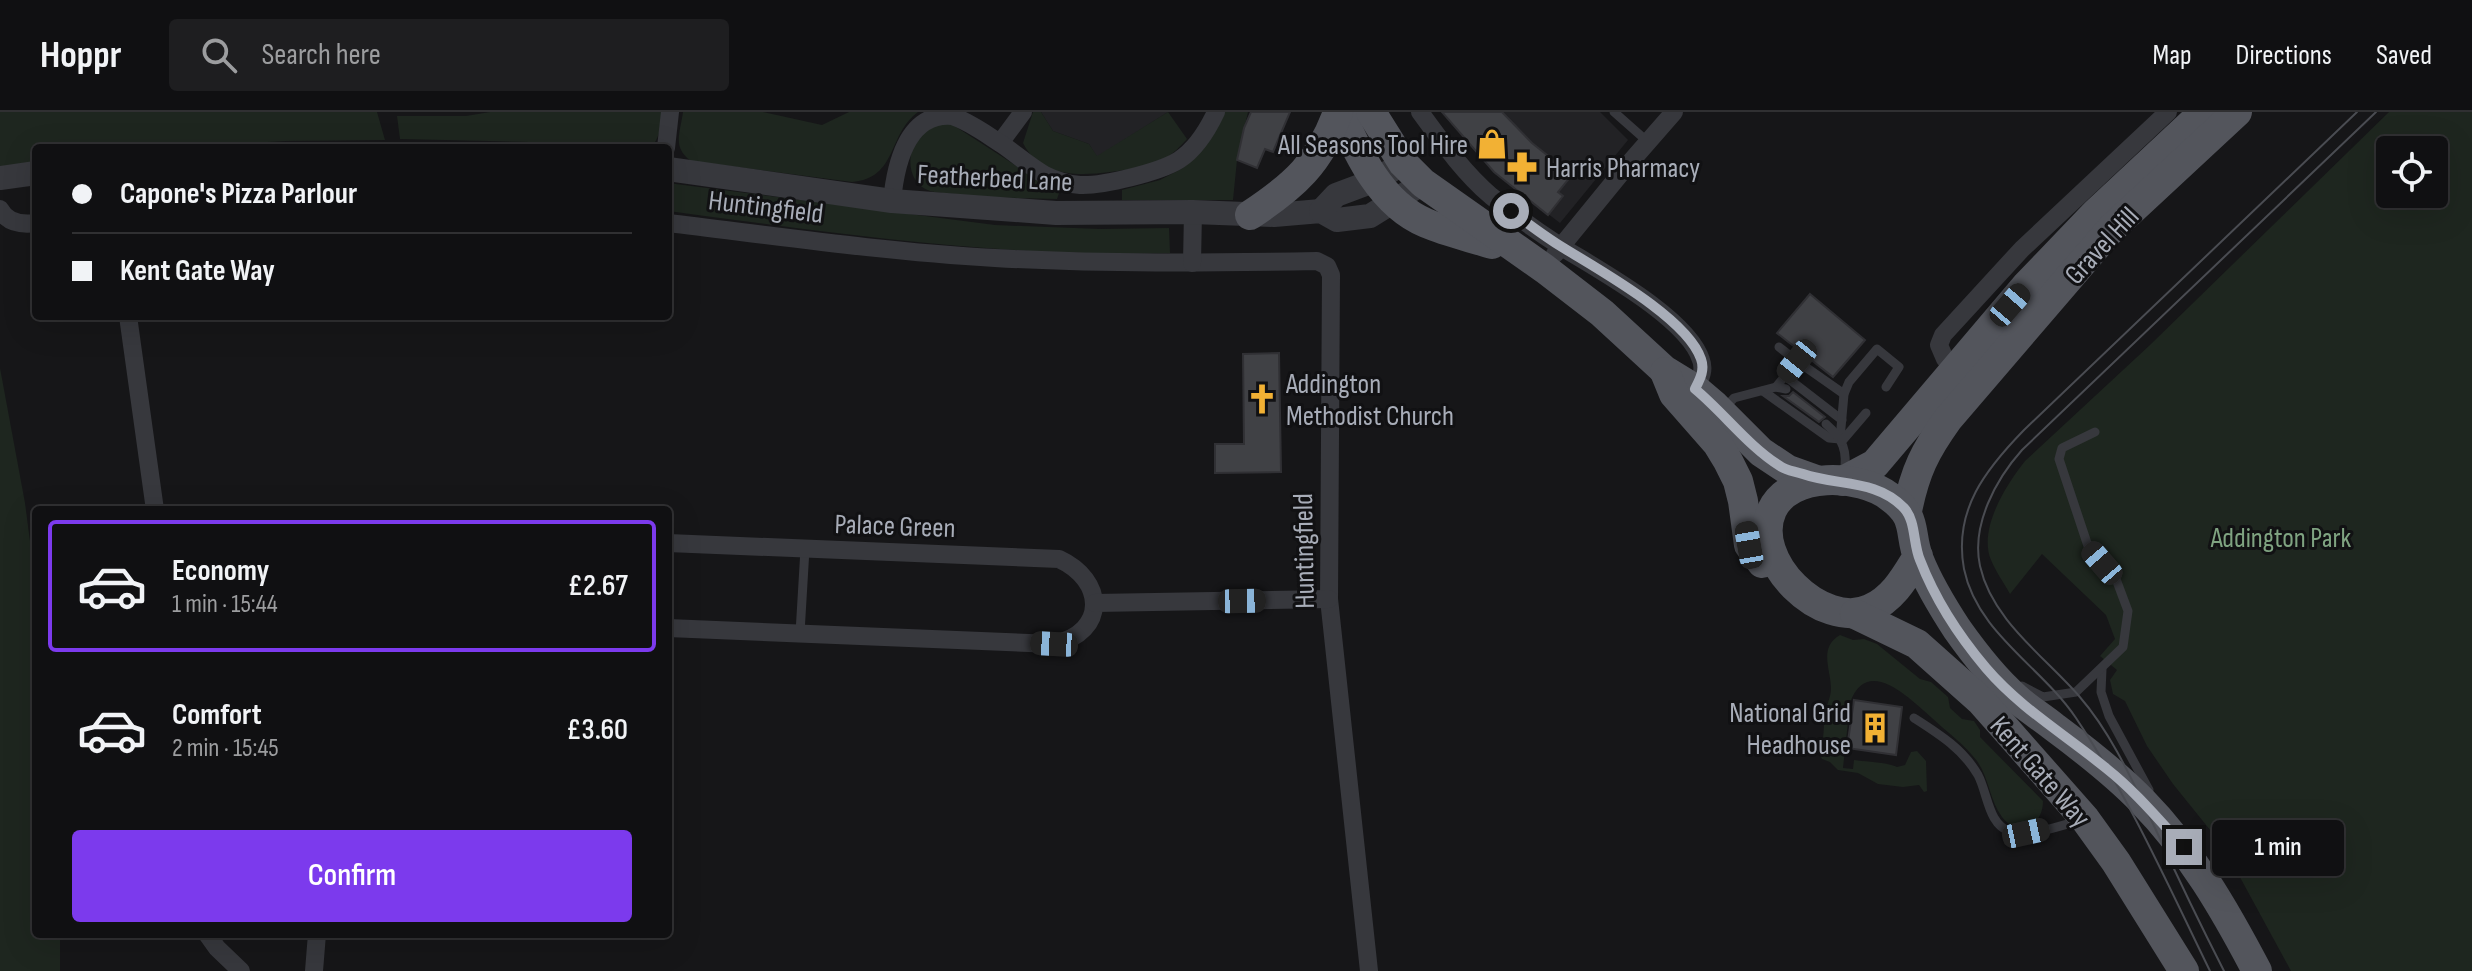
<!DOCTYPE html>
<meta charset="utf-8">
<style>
:root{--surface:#101012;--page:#1e1e20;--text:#f1f3f6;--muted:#9c9d9f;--line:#303032;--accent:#7c3aed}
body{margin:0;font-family:"Sofia Sans Condensed",sans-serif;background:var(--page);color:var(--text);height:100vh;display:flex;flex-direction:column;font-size:30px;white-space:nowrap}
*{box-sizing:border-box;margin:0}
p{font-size:26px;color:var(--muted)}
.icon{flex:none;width:44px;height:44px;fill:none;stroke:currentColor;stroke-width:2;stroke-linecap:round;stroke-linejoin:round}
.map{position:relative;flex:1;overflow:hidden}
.sheet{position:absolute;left:32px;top:394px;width:640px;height:432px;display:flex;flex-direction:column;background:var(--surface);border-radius:8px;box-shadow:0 8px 32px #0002,0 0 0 2px var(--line)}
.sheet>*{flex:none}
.top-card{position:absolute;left:32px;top:32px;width:640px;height:176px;border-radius:8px;box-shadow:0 8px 32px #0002,0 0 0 2px var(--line);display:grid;align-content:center;height:176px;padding:0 40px;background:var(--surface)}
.controls{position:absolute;left:2376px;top:24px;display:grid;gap:16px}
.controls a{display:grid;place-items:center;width:72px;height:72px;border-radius:8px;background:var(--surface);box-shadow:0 8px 32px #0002,0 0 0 2px var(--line);font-size:40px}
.end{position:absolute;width:36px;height:36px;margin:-18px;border:10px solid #a8adb8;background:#111;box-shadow:0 0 0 4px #111}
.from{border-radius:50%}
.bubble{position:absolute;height:56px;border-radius:8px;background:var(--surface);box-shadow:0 8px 32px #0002,0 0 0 2px var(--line);font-size:26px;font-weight:600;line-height:56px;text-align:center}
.car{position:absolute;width:24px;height:48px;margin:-24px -12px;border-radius:10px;box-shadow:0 0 6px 2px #0007;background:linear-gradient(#222 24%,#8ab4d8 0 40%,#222 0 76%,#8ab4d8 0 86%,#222 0)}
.top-card b{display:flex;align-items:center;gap:28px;height:76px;font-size:30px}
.top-card b+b{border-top:2px solid var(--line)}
.top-card i{width:20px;height:20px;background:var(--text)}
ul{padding:14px 0 0;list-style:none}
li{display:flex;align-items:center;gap:24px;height:132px;margin:0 16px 12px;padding:0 24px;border:4px solid transparent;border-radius:8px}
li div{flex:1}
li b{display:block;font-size:30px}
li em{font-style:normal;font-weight:600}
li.current{border-color:var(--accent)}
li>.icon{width:72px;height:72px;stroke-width:1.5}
.action{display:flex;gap:16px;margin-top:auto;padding:16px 40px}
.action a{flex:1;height:92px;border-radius:8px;background:var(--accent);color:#fff;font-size:32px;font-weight:600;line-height:92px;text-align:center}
header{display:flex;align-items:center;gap:48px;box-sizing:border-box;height:112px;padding:0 40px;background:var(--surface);border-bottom:2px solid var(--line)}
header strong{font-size:38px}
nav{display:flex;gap:44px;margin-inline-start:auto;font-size:28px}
.search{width:560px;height:72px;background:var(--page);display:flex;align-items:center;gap:20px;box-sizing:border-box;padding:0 28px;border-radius:8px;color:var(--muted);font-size:30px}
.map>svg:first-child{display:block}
.built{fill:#222225}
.green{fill:#1e261f;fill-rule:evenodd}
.building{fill:#404145;stroke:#303034;stroke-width:2}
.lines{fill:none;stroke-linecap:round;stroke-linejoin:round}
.service{stroke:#37383d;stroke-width:9}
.minor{stroke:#37383d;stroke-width:18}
.tertiary{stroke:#37383d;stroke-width:24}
.primary{stroke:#53555c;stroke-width:30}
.tram{stroke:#4a4c52;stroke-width:2}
.route{stroke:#a8adb8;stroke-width:10}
.labels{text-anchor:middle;stroke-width:6;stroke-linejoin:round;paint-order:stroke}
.poi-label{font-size:28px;fill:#a8adb8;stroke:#111113;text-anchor:end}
.street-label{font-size:28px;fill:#a8adb8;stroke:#111113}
.park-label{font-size:28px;fill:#7fa381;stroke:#111113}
</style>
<header>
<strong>Hoppr</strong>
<div class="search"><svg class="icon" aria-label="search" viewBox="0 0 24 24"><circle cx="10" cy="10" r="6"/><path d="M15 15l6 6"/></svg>Search here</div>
<nav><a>Map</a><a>Directions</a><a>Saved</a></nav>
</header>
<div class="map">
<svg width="2472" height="859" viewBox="0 0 2472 859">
<rect width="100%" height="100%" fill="#161618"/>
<g class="built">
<polygon points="1041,0 1168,0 1097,45 1089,32 1053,19"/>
<polygon points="1443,0 1600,0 1628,28 1560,111 1501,66"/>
</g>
<g class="green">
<polygon points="0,0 377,0 385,28 286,29 160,36 36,36 36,49 0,56"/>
<path d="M490,0H663C661,13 660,27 650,36H579L530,30L400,27L397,4H466Z"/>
<path d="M683,0H763L822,13L849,0H918C887,23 898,66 852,70L691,49C672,35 680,22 683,0Z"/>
<path d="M1033,0H1041L1053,19L1089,32L1097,44L1168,0L1187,27C1177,38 1168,47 1153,52C1139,57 1125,58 1110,60C1078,64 1040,65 1023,31Z"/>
<polygon points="1225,0 1248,0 1237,48 1233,88 1122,88 1122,78 1160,68 1183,56"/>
<path d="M2389,0H2472V859H2291L2223,734L2173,672L2147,634L2125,589L2113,582L2110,568L2117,558L2100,544L2115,527L2106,503L2042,442L2010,482C2004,471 1996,460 1991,448C1978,417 2006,373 2025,349L2150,233ZM2390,38H2434V82H2390Z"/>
<path d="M950,11L1041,70L1060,78L1057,87C1023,86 989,86 955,82C948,81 938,81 930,79C905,70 906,39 921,21C928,14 941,12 950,11Z"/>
<path d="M668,71L995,113L1100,117L1169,116L1170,141C1001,146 835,121 668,99Z"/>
<polygon points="0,256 25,391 36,475 36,822 60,822 60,859 0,859"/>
<path d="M1840,523L1853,528L1864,527L1877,532L1920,567L1931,570L1948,585L1950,596L1962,607L1974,609L1980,618V625L2043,689C2043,714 2019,727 2002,705C1990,689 1989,666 1977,649C1965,633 1947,620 1932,606C1911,588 1867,542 1850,591L1843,656L1853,657L1854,648C1867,650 1887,650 1897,655L1905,653L1911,640L1917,639L1926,649L1927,679L1924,680L1919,673L1903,675L1878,672L1858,661L1838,658L1830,650L1822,647L1819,641C1825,627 1823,616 1825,602C1826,594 1831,585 1831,577C1831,557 1818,536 1840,523Z"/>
</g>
<g class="building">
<polygon points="1251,0 1290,0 1273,40 1265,37 1257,56 1237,48 1244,16"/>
<polygon points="1442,0 1502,0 1532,31 1572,63 1558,80 1563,84 1548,103 1494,60"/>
<polygon points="1810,182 1865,228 1833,265 1777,221"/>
<polygon points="1279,241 1281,360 1215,361 1215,332 1244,332 1243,242"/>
<polygon points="1793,280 1825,305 1819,310 1783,284 1789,284"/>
<polygon points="1854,588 1902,595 1896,643 1847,636"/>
</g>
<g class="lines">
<g class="service">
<polyline points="1614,0 1648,30"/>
<polyline points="1797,249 1844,282"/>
<polyline points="1785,264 1842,308"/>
<polyline points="1776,275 1797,249 1779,235"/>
<polyline points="1763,279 1829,326 1840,327 1844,282 1849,270 1877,237 1899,255 1886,275"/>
<polyline points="1724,297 1734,286 1776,275 1786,277"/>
<path d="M1826,312C1843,327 1848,339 1844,362"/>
<polyline points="1842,329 1866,301"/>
<polyline points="800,521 805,437"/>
<polyline points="2102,557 2101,580 2109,604 2149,678"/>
<polyline points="2022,574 2043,585 2076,580 2123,535 2128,499 2116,467 2088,434 2059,347 2062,336 2095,320"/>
<path d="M1914,606C1939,622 1963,637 1978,663C1988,682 1988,713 2011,720C2027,726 2062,713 2078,709"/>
</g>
<g class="minor">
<path d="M1420,0C1442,30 1463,60 1491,84C1513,102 1537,119 1560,134C1597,157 1688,206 1701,248C1705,259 1700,267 1695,277"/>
<polyline points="1000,31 1023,0"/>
<polyline points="666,36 670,0"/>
<path d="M892,89C895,58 905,0 952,4C968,9 986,22 1000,31C1015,41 1029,54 1045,63C1055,68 1069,72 1080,73C1103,74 1160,60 1179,48C1196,37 1208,17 1216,0"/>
<path d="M0,97C7,111 21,113 36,111"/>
<path d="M668,111C776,124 886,140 995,146C1102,152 1209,151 1317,149L1327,154L1331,163L1329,487L1369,859"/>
<polyline points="1555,142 1626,55 1674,0"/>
<polyline points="1192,151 1193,100"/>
<polyline points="128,204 155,398"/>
<polyline points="1956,256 1945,247 1939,233 1943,223 2022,137 2168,0"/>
<path d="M668,431L1059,447C1105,468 1108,520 1054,532L668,516"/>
<polyline points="1095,491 1329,487"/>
<polyline points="207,822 217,836 241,859"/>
<polyline points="314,859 317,822"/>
</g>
<g class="tertiary">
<polyline points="668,57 892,89 1056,101 1193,100 1274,103 1321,99 1337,108 1370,104 1423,71"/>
<polyline points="0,66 36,61"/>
<polyline points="1321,99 1336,83 1376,68 1403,51"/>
</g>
<g class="primary">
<path d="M1340,0C1358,42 1381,92 1426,111C1447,120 1470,125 1492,132"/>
<polyline points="1371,0 1403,51 1423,71 1545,157 1602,201 1664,258 1695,277 1715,294 1761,340 1788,358 1816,368"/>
<path d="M1250,103C1294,74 1320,51 1338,0"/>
<polyline points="1665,260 1674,282 1717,331 1728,349 1738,369 1743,389 1749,433 1762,451"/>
<polyline points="1843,369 1875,352 2026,174 2096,101 2204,0"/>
<path d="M1907,399C1915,359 1925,339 1948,307L2111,117L2237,0"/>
<path d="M1918,444C1905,465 1894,486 1870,497C1822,519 1749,448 1772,398C1790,359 1860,362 1890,385C1919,406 1908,420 1919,448C1929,473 1942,494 1957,517C1974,541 1993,566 2016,586C2028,597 2042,605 2054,615C2085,638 2116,662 2142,689C2191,739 2225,798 2257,859"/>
<polyline points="1855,502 1917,532 1981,589 2085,707 2116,750 2184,859"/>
</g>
<g class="tram">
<path d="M2210,859C2168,773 2129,685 2076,606C2042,555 1977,521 1964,457C1953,398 1986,357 2024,318L2357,0"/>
<path d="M2224,859C2200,812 2177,764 2155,716C2133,670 2112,622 2079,584C2044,544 1992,508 1980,454C1971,413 1996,367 2022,338L2376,0"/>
</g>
</g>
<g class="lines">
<path class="route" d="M1511,99C1527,111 1544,124 1562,135C1599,158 1687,206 1701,247C1705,258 1700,267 1695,277C1724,301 1748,334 1780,354C1787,359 1795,359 1803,362C1837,374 1877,367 1904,396C1916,409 1913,432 1920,448C1935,487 1959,524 1986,556C2020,596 2067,624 2107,657C2136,680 2159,708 2184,735"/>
</g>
<defs>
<g id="shop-bare" transform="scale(2.4)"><path d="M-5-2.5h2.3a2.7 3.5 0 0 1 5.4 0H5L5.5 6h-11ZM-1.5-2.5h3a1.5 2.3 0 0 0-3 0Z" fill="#f2b134" stroke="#111113" stroke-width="2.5" paint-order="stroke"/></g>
<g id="pharmacy-bare" transform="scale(2.4)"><path d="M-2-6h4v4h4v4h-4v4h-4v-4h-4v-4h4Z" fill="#f2b134" stroke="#111113" stroke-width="2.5" paint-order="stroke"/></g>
<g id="church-bare" transform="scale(2.4)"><path d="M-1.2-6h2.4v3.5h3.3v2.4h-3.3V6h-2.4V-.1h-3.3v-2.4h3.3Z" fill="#f2b134" stroke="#111113" stroke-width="2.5" paint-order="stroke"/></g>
<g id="building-bare" transform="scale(2.4)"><path d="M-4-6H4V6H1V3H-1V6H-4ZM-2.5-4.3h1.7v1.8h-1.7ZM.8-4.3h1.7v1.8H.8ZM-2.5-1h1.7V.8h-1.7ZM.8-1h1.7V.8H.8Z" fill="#f2b134" stroke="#111113" stroke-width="2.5" paint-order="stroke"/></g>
</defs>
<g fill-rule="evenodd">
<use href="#shop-bare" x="1492" y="32"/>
<use href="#pharmacy-bare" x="1522" y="55"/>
<use href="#church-bare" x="1262" y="287"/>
<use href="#building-bare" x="1875" y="616"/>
</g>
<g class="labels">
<g class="poi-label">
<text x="1468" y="42">All Seasons Tool Hire</text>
<text x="1546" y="65" text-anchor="start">Harris Pharmacy</text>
<text x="1286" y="281" text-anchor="start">Addington<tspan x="1286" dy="32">Methodist Church</tspan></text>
<text x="1851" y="610">National Grid<tspan x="1851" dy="32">Headhouse</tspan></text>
</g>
<g class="street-label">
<text transform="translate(995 65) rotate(3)" y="10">Featherbed Lane</text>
<text transform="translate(766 94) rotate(7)" y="10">Huntingfield</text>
<text transform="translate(2101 133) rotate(-47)" y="10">Gravel Hill</text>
<text transform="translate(895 413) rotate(2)" y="10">Palace Green</text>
<text transform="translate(1303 439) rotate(-91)" y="10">Huntingfield</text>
<text transform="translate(2041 659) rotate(49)" y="10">Kent Gate Way</text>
</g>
<g class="park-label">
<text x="2281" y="435">Addington Park</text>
</g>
</g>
</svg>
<div class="controls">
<a><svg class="icon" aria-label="locate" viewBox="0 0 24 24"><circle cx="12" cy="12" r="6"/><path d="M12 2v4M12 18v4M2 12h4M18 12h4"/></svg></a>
</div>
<i class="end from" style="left:1511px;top:99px"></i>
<i class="end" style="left:2184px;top:735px"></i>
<div class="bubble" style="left:2212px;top:708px;width:132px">1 min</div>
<i class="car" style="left:2010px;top:193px;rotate:41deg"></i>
<i class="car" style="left:1797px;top:249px;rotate:219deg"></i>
<i class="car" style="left:1749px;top:433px;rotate:350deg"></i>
<i class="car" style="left:2102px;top:451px;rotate:319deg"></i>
<i class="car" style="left:1242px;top:489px;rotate:89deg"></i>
<i class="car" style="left:1054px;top:532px;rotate:273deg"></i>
<i class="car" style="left:2026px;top:721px;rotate:78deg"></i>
<div class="top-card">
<b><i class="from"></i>Capone's Pizza Parlour</b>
<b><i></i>Kent Gate Way</b>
</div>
<section class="sheet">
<ul>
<li class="current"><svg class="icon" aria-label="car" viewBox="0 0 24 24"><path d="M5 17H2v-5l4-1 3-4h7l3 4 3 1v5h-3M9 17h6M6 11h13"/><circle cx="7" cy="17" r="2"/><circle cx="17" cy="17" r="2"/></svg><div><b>Economy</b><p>1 min · 15:44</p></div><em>£2.67</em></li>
<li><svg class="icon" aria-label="car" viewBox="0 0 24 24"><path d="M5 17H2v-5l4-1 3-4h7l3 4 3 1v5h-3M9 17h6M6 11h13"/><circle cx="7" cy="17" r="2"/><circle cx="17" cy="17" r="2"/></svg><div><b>Comfort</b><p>2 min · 15:45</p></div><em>£3.60</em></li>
</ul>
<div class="action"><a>Confirm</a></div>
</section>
</div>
